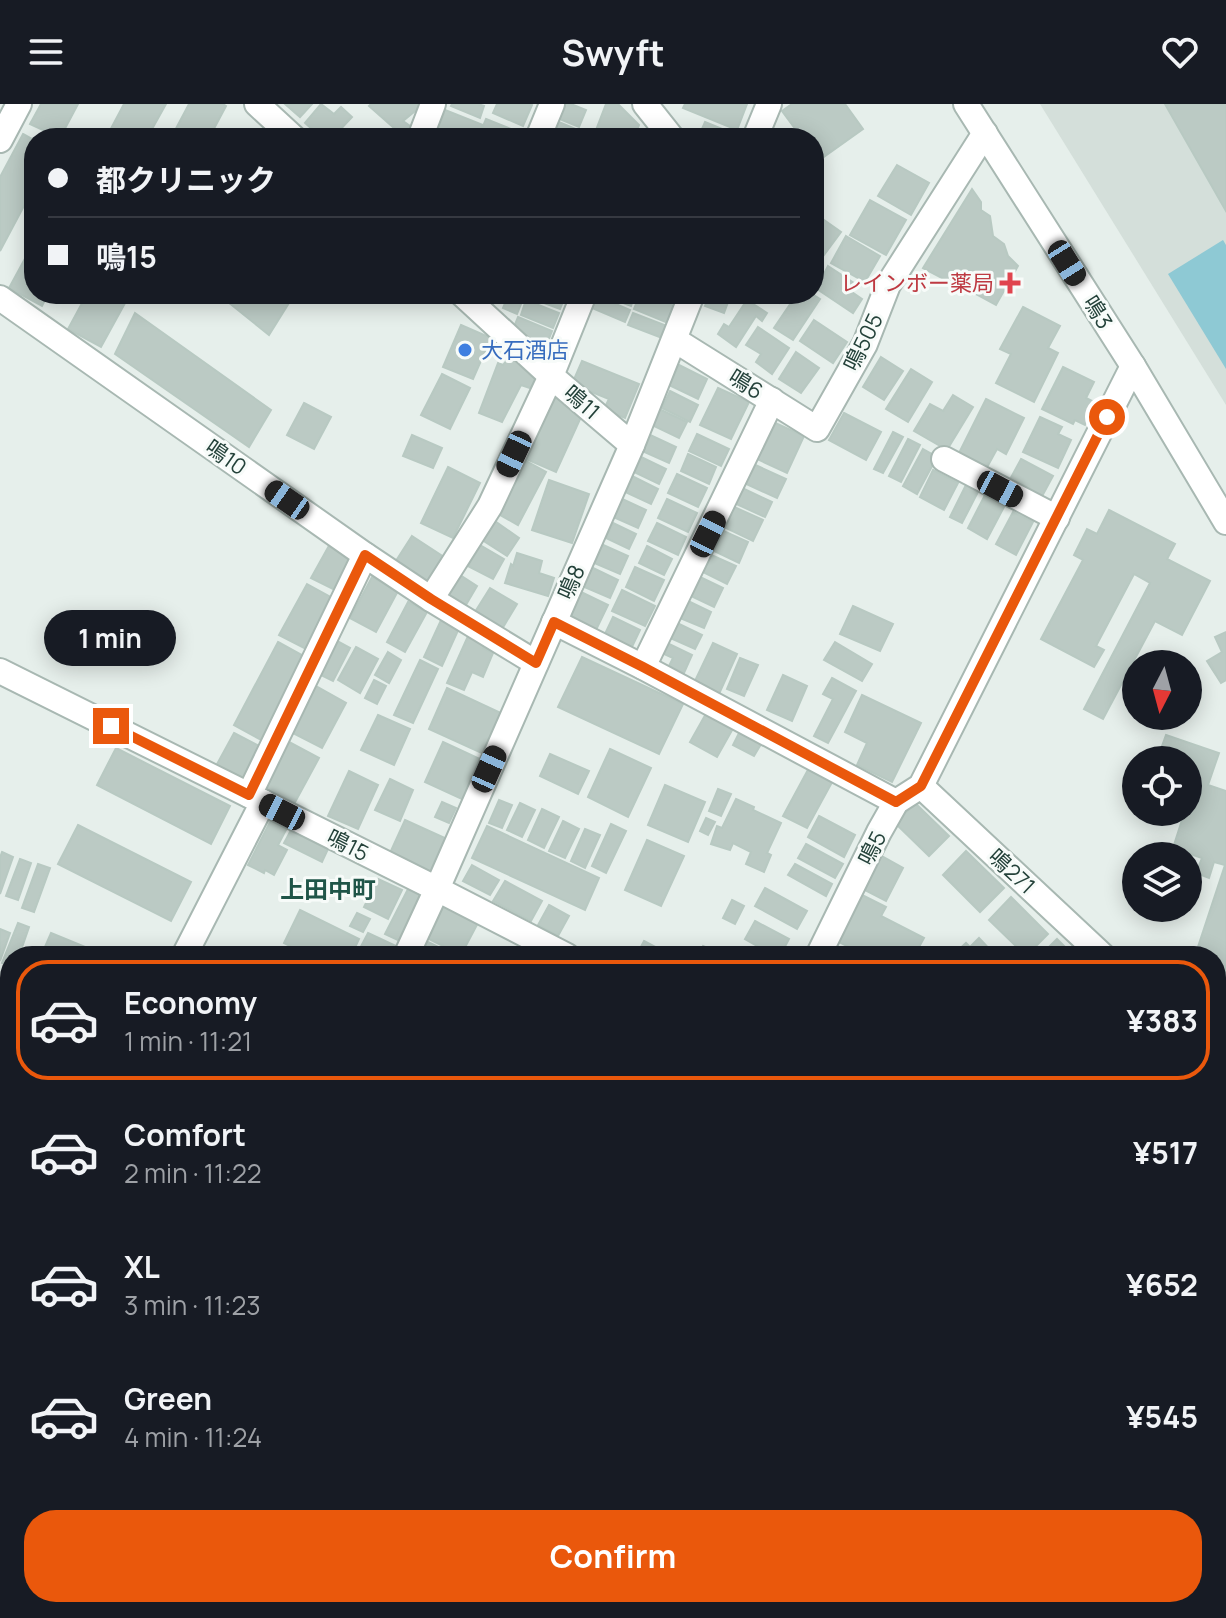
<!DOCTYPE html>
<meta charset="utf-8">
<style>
:root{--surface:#171b24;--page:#242831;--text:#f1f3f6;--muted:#9ea1a6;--line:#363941;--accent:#ea580c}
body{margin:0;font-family:Manrope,"Noto Sans JP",sans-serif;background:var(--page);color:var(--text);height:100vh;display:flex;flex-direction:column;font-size:30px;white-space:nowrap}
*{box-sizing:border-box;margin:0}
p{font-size:26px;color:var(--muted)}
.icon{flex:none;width:44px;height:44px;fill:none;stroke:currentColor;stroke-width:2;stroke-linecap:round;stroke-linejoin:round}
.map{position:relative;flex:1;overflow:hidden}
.details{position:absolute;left:0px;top:842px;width:1226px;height:672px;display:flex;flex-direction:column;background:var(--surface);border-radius:32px 32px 0 0;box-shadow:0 4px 20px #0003}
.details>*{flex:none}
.top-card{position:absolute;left:24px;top:24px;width:800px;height:176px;border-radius:32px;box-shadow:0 4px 20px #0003;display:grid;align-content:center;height:176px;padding:0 24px;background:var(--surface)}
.needle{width:52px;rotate:186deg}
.controls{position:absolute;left:1122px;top:546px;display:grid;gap:16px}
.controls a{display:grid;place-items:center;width:80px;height:80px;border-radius:50%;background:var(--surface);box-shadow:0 4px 20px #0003;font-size:40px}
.end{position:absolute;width:36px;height:36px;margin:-18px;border:10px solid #ea580c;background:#fff;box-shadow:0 0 0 4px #fff}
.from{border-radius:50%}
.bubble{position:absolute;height:56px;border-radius:28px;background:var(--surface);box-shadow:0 4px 20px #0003;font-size:26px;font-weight:700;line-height:56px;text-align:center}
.car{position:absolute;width:24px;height:48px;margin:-24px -12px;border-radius:10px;box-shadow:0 0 6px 2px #0007;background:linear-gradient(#222 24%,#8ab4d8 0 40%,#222 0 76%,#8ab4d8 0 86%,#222 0)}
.top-card b{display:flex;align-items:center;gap:28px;height:76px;font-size:30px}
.top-card b+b{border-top:2px solid var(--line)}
.top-card i{width:20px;height:20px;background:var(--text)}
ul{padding:14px 0 0;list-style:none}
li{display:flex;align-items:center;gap:24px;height:120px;margin:0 16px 12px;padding:0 8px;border:4px solid transparent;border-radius:32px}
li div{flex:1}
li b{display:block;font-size:30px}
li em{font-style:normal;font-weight:700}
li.current{border-color:var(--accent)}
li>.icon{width:72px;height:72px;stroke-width:1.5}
.action{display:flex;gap:16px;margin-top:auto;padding:16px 24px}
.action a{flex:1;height:92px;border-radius:32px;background:var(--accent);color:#fff;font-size:32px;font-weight:700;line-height:92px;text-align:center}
header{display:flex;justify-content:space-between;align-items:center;height:104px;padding:0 24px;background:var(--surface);font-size:36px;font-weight:700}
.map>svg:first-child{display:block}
.built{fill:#d4dfda}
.green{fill:#bfe0c8}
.water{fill:#8ec9d4}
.building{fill:#bbcac4;stroke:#b8c9c2;stroke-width:2}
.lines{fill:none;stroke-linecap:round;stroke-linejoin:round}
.minor-casing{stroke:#a8b8b2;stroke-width:28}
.minor{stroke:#fff;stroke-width:24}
.route{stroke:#ea580c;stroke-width:10}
.health-dot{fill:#e0444e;stroke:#f7fbf9;stroke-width:3}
.shop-dot{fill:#3f7fe0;stroke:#f7fbf9;stroke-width:3}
.labels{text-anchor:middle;stroke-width:6;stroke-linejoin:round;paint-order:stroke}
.health-label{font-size:22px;fill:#be3a42;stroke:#f7fbf9;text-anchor:end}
.street-label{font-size:22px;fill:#24423a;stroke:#f7fbf9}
.shop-label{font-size:22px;fill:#366cbe;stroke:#f7fbf9;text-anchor:start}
.neighbourhood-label{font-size:24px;font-weight:bold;fill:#1f5548;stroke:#f7fbf9}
</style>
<header><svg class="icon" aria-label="menu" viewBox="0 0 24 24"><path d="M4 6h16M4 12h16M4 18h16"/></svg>Swyft<svg class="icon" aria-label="heart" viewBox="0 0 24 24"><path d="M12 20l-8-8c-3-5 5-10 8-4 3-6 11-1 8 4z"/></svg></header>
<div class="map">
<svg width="1226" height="1514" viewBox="0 0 1226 1514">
<rect width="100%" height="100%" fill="#e6efeb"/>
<polygon class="built" points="1040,0 1226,0 1226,301"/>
<g class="green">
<polygon points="1226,1281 1226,1514 1212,1504 1216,1504 1216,1306"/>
<polygon points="10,1282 10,1504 206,1504 202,1514 0,1514 0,1356"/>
</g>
<polygon class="water" points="1223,136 1226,141 1226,265 1168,170"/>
<g class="building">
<polygon points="41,0 78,0 60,34 30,20"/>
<polygon points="124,0 166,0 147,34 106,34"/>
<polygon points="189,0 223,0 226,2 209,34 171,34"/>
<polygon points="285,0 312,0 300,13"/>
<polygon points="321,0 334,10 341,3 352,13 336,30 339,33 338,34 322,34 305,19"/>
<polygon points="371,0 420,0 420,3 403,17 410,22 402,31 369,2"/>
<polygon points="452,0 478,0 484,2 480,14 451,2"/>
<polygon points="497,0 529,0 532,1 523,22 493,9"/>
<polygon points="563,0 571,0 586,6 579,23 557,14"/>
<polygon points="606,0 618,0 639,21 634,34 593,34"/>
<polygon points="685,0 747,0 737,26 683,4"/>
<polygon points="792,0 845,0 863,25 818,57 814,51 814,34 802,34 782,7"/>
<polygon points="1165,0 1226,0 1226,107"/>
<polygon points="445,6 483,21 477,34 434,34"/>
<polygon points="486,15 521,29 519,34 499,34 481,27"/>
<polygon points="554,16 578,26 574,34 553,34 548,32"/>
<polygon points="705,18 742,33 741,34 698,34"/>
<polygon points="23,30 34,36 34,83 0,147 0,73"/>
<polygon points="897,61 929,79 911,111 878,92"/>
<polygon points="972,85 981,98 981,106 990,112 993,132 1004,140 1008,152 1018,162 996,201 972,188 979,177 962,167 955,181 923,164"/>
<polygon points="870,96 906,116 886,151 850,131"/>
<polygon points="817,111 841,128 821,155 814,150 814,116"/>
<polygon points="846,132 880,152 865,178 831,159"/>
<polygon points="34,138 34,190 48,190 42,202 9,184"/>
<polygon points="828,162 854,179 849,186 862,195 853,209 814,183 814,167 816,165 824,170"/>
<polygon points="87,190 130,190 101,243 68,225"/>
<polygon points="218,190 293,190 294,191 269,231"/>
<polygon points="509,190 525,190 517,210 503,204"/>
<polygon points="530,190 566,190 560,205 528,193"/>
<polygon points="600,190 635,190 631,202"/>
<polygon points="640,190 675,202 668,219 634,205"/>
<polygon points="651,190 679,190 675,200"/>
<polygon points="710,190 731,190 724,209 705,202"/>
<polygon points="765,190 785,190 779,199"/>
<polygon points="797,190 812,190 820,195 793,236 774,224"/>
<polygon points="597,192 630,206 625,218 592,204"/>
<polygon points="526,196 559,209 553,224 521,211"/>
<polygon points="747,196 767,209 762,217 756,212 736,243 718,230 724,220 729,223"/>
<polygon points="1023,203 1060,222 1048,244 1058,249 1034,298 996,279 1011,250 1000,245"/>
<polygon points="135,209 271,306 249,343 115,250"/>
<polygon points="633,209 667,222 662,234 628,221"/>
<polygon points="518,213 552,227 546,242 512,228"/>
<polygon points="814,216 847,238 833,259 800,237"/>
<polygon points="461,221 491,234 473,275 443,263"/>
<polygon points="758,223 789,244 772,270 756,258 761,250 746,241"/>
<polygon points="796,248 819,264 801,289 779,275"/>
<polygon points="511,251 538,274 530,284 521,281 502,318 479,309 498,259 503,261"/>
<polygon points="881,253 903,267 884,296 863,283"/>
<polygon points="582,257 639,280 625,314 604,305 609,295 572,280"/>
<polygon points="679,261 707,275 698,295 669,281"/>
<polygon points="1063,263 1094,278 1086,294 1096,299 1085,321 1075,316 1073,320 1042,305"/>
<polygon points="911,265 932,278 908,318 886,305"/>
<polygon points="442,270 470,284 450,325 421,311"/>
<polygon points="718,284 749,298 731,335 700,321"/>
<polygon points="670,287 698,301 690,318 662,304"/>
<polygon points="555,289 581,313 556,368 526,355"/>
<polygon points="953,291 973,303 947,346 914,327 930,300 943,307"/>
<polygon points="986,295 1024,314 1006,350 997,345 985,367 957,353"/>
<polygon points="304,299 331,313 314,345 287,331"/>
<polygon points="659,305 687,318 679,334 652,321"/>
<polygon points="844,309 881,328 866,356 829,336"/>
<polygon points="1040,313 1062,323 1058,330 1071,336 1058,364 1023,348"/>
<polygon points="773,318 804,332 787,369 755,354"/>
<polygon points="893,328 903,333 883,369 874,365"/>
<polygon points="648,330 676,343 669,359 640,346"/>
<polygon points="697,330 729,345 721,362 689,347"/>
<polygon points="412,331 442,344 433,364 403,352"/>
<polygon points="908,335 920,341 901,378 889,372"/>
<polygon points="923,345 937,353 917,390 903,382"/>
<polygon points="688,350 716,363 709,380 681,367"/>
<polygon points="639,352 666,365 659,380 632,367"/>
<polygon points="1021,355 1053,372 1040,396 1008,379"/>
<polygon points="524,356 546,368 518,421 495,408"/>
<polygon points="751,359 786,375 777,394 742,378"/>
<polygon points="448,363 480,379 453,434 421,419"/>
<polygon points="933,366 958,379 944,406 920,393"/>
<polygon points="628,370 658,385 651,400 621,386"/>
<polygon points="677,370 707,384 698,403 668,389"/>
<polygon points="549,376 589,390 572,439 532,426"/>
<polygon points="967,379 979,386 962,419 950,413"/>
<polygon points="740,383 772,398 765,413 732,398"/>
<polygon points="985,391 1005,401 987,435 968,424"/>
<polygon points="620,394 646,406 638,424 611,412"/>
<polygon points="667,395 697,409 688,428 658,414"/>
<polygon points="732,402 763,416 753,437 722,422"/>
<polygon points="1109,406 1175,440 1167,455 1210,477 1182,531 1155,517 1103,615 1084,605 1150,479 1134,470 1096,542 1104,546 1094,563 1041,535 1083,456 1074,451 1087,425 1097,430"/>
<polygon points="1013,408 1033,418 1016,451 996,440"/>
<polygon points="492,415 519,434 507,452 479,434"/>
<polygon points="613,419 636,430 629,445 606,434"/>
<polygon points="657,419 686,433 678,451 648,437"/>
<polygon points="719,425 748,438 739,459 710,445"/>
<polygon points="412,432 444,453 426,481 394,460"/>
<polygon points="331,438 355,451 335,486 311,474"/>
<polygon points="601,440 628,452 620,470 592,458"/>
<polygon points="480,441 504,455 493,475 468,462"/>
<polygon points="647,442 672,455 664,471 639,459"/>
<polygon points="517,449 542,457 539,469 554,474 548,492 505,479 511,460 513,462"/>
<polygon points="709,450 736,462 727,480 701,467"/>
<polygon points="591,463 618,476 610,494 582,482"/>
<polygon points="635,463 664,476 654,497 626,483"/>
<polygon points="457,469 477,482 463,506 442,494"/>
<polygon points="372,473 398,487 376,528 350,514"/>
<polygon points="700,473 723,484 714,503 691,492"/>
<polygon points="307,480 334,495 306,545 279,531"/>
<polygon points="490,484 517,500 502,525 475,508"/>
<polygon points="622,486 655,502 645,522 612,507"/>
<polygon points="581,488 608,501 596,526 570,513"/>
<polygon points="688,497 711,508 704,524 680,514"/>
<polygon points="408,498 427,508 405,548 387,538"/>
<polygon points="853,502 893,520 880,547 840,530"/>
<polygon points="613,513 640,526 631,545 604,532"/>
<polygon points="442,514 460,522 442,562 424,553"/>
<polygon points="675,518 702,531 695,545 668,533"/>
<polygon points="1226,528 1226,576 1221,579 1207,557 1222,548 1215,533"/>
<polygon points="468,532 485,540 483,544 493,549 483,573 472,568 464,586 447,579"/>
<polygon points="337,537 350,544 333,577 319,570"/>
<polygon points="278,538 307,554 263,637 234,621"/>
<polygon points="835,538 872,560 862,577 824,556"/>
<polygon points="667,539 692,551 684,569 669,562 673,554 662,549"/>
<polygon points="713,539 737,550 719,590 694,579"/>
<polygon points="356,543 378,555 360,589 338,576"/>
<polygon points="388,548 401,556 389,579 375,571"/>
<polygon points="582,553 683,600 659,650 558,603"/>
<polygon points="740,554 758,561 744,592 727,585"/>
<polygon points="420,556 438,565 413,619 394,611"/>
<polygon points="783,571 807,582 792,617 767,606"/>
<polygon points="832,574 856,587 828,639 814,632 833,595 823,590"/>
<polygon points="374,576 386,582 377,600 365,594"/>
<polygon points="316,582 346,599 322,644 291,628"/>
<polygon points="447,584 505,611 486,651 429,625"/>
<polygon points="862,591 921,619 892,678 857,661 867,639 845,628"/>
<polygon points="708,606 735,621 717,653 690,638"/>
<polygon points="378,611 410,625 394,661 361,646"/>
<polygon points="742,623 764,635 754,652 733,641"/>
<polygon points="234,629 263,644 245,678 216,662"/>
<polygon points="1166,631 1219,649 1208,681 1226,687 1226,877 1216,874 1216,852 1195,852 1225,761 1214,758 1209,774 1196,769 1202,754 1173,744 1182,716 1157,708 1188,708 1188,656 1157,656"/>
<polygon points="289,638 319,654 293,702 263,686"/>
<polygon points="443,638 482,656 464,696 425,678"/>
<polygon points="116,644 230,702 211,740 97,681"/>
<polygon points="610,645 651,664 628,713 588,693"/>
<polygon points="550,650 589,667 578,690 540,672"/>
<polygon points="809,664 836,671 807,724 783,712"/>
<polygon points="349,667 378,681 358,725 328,712"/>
<polygon points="390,675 413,686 400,717 375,706"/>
<polygon points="665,681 705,698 688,738 648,721"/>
<polygon points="718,685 731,690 721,712 709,707"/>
<polygon points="736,695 754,703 753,706 781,719 767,749 771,751 764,768 746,760 751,748 733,739 730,746 711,740 717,722 722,724"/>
<polygon points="499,696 512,701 502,724 489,719"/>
<polygon points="442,698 456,704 449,719 435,713"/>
<polygon points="520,699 535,706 522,733 507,726"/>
<polygon points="915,699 949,732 929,752 895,719"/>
<polygon points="542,705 559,713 544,744 528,736"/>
<polygon points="819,712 855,731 844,753 808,733"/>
<polygon points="706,714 715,718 708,731 700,727"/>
<polygon points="271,716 287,724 278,741 287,746 274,771 265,766 264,769 248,761"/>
<polygon points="405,716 447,735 432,768 390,749"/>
<polygon points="563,717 579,725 565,754 549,747"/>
<polygon points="611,720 626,727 606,769 592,762"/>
<polygon points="78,721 191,778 171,817 58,760"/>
<polygon points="487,722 599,774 585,806 472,754"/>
<polygon points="585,725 600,731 585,764 571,757"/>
<polygon points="291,726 328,745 322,758 284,739"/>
<polygon points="647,736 684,752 661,802 625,786"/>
<polygon points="806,740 843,760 835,774 798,754"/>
<polygon points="966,747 1004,784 980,808 943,771"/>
<polygon points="2,748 13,753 0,790 0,754"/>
<polygon points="880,751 903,764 886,797 863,785"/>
<polygon points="20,755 31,759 18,796 6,792"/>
<polygon points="38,760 50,764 34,808 22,804"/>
<polygon points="795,760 832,780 826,792 788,771"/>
<polygon points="472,761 499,776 490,791 463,777"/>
<polygon points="378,775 402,786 388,815 364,803"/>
<polygon points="505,777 542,797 531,817 493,797"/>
<polygon points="765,784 807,807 797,825 755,802"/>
<polygon points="408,785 425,793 402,838 385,830"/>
<polygon points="862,791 886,803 881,812 924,834 914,852 867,852 837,837"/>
<polygon points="1011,793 1048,830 1026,852 989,816"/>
<polygon points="732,796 744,802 735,820 723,814"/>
<polygon points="443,799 479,817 461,851 425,833"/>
<polygon points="549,801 569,812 558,832 538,821"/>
<polygon points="300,806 359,835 351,852 310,852 284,839"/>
<polygon points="357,809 370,815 363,828 350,822"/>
<polygon points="755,817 789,835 780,852 775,852 745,835"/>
<polygon points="18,819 29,823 19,852 10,852 10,862 2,859"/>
<polygon points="0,825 10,829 0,857"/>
<polygon points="51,829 107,852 41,852"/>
<polygon points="368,829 398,843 393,852 356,852"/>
<polygon points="979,834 996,852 952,852 966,839 970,843"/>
<polygon points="1057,835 1074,852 1040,852"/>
<polygon points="424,836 456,852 417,851"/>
<polygon points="644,837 672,852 636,852"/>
<polygon points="703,842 722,851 721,852 698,852"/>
<polygon points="740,844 755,852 735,852"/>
<polygon points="0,891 10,895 10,920 0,945"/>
<polygon points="0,1143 10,1146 10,1168 4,1184 0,1183"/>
<polygon points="222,1504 259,1504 276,1511 275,1514 218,1514"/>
<polygon points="304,1504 353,1504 349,1514 300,1514"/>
<polygon points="382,1504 429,1504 423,1514 400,1514"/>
<polygon points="483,1504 514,1504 537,1514 489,1514 480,1509"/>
<polygon points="596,1504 625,1504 630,1506 627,1514 604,1514 593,1510"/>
<polygon points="667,1504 678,1504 701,1514 663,1514"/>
<polygon points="688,1504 709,1504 705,1512"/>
<polygon points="795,1504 817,1504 806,1514 784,1514"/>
<polygon points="822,1504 845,1504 846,1505 838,1514 820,1514 816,1510"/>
</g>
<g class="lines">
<g class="minor-casing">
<g id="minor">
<polyline points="257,0 294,34"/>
<polyline points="645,0 672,34"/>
<polyline points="966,0 1133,262 1226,418"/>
<polyline points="420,34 433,0"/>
<polyline points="538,34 552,0"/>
<polyline points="755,34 769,0"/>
<polyline points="0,36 19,0"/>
<polyline points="462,190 551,272 632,341"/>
<polyline points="0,194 365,451 431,495 536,559"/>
<polyline points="675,236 817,325 865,240 888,181 985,29"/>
<polyline points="944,355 1057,414"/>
<polyline points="431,495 490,402 551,272 584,190"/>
<polyline points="554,518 643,563 896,698"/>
<polyline points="643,563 772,296"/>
<polyline points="0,567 437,785 567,852"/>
<polyline points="921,682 1103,852"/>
<polyline points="249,691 365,451"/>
<polyline points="184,852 263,698"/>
<polyline points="406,852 437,785 632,341 692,190"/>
<polyline points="818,852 879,728 896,698 921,682 1133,262"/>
<polyline points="1216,958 1226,962"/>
<polyline points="0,1082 10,1086"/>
<polyline points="1216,1093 1226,1068"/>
<polyline points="1216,1183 1226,1159"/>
<polyline points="745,1504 753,1514"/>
<polyline points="1182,1504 1196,1514"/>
<polyline points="210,1514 214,1504"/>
<polyline points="288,1514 292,1504"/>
<polyline points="450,1514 455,1504"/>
<polyline points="1048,1514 1051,1504"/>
<polyline points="1090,1514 1094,1504"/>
</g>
</g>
<use href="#minor" class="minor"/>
</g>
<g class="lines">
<polyline class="route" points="111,622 249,691 365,451 431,495 536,559 554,518 643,563 896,698 921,682 1107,313"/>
</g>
<path class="health-dot" d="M1006 167h8v8h8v8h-8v8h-8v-8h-8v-8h8z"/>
<circle class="shop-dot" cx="465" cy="246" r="8"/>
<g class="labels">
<g class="health-label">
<text x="994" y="187">レインボー薬局</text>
</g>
<g class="street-label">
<text transform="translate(1098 208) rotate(58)" y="8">鳴3</text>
<text transform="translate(863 238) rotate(-64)" y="8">鳴505</text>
<text transform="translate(746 280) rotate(32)" y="8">鳴6</text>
<text transform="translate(582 298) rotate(41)" y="8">鳴11</text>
<text transform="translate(226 353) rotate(35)" y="8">鳴10</text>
<text transform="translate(571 478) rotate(-66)" y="8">鳴8</text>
<text transform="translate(348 741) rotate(27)" y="8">鳴15</text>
<text transform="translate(872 744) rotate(-63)" y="8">鳴5</text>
<text transform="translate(1012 767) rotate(43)" y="8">鳴271</text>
</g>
<g class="shop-label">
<text x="481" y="254">大石酒店</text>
</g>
<g class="neighbourhood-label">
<text x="328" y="794">上田中町</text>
</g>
</g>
</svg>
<div class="controls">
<a><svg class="needle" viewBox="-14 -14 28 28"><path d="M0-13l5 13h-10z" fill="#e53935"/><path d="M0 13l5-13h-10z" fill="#9ea1a6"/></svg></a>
<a><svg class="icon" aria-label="locate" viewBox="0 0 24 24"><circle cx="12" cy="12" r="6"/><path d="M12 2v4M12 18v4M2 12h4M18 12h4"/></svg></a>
<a><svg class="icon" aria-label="layers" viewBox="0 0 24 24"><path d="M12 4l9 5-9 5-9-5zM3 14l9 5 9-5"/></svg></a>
</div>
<i class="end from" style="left:1107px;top:313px"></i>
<i class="end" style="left:111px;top:622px"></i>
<div class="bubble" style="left:44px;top:506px;width:132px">1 min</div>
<i class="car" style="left:1067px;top:159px;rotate:148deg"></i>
<i class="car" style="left:514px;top:350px;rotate:205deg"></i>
<i class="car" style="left:1000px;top:385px;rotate:118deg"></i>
<i class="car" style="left:287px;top:396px;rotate:305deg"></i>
<i class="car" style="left:708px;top:430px;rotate:26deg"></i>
<i class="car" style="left:489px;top:665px;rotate:24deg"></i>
<i class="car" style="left:282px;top:708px;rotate:297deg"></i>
<div class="top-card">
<b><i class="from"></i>都クリニック</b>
<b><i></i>鳴15</b>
</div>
<section class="details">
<ul>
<li class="current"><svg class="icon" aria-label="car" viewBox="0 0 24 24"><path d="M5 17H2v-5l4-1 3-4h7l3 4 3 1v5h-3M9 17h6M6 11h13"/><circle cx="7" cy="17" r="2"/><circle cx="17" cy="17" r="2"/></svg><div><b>Economy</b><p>1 min · 11:21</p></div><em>¥383</em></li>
<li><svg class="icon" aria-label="car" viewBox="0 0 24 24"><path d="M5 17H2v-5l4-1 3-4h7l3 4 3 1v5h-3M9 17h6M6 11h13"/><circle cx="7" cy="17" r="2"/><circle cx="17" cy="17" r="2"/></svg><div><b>Comfort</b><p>2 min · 11:22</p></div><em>¥517</em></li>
<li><svg class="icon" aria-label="car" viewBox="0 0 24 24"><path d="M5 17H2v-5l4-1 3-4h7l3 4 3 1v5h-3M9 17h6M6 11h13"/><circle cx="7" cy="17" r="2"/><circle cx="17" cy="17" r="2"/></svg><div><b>XL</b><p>3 min · 11:23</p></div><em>¥652</em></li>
<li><svg class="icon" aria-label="car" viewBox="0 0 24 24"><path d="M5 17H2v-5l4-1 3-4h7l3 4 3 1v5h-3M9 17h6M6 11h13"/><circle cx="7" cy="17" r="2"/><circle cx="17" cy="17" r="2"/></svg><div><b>Green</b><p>4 min · 11:24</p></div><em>¥545</em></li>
</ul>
<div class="action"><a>Confirm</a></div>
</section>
</div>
